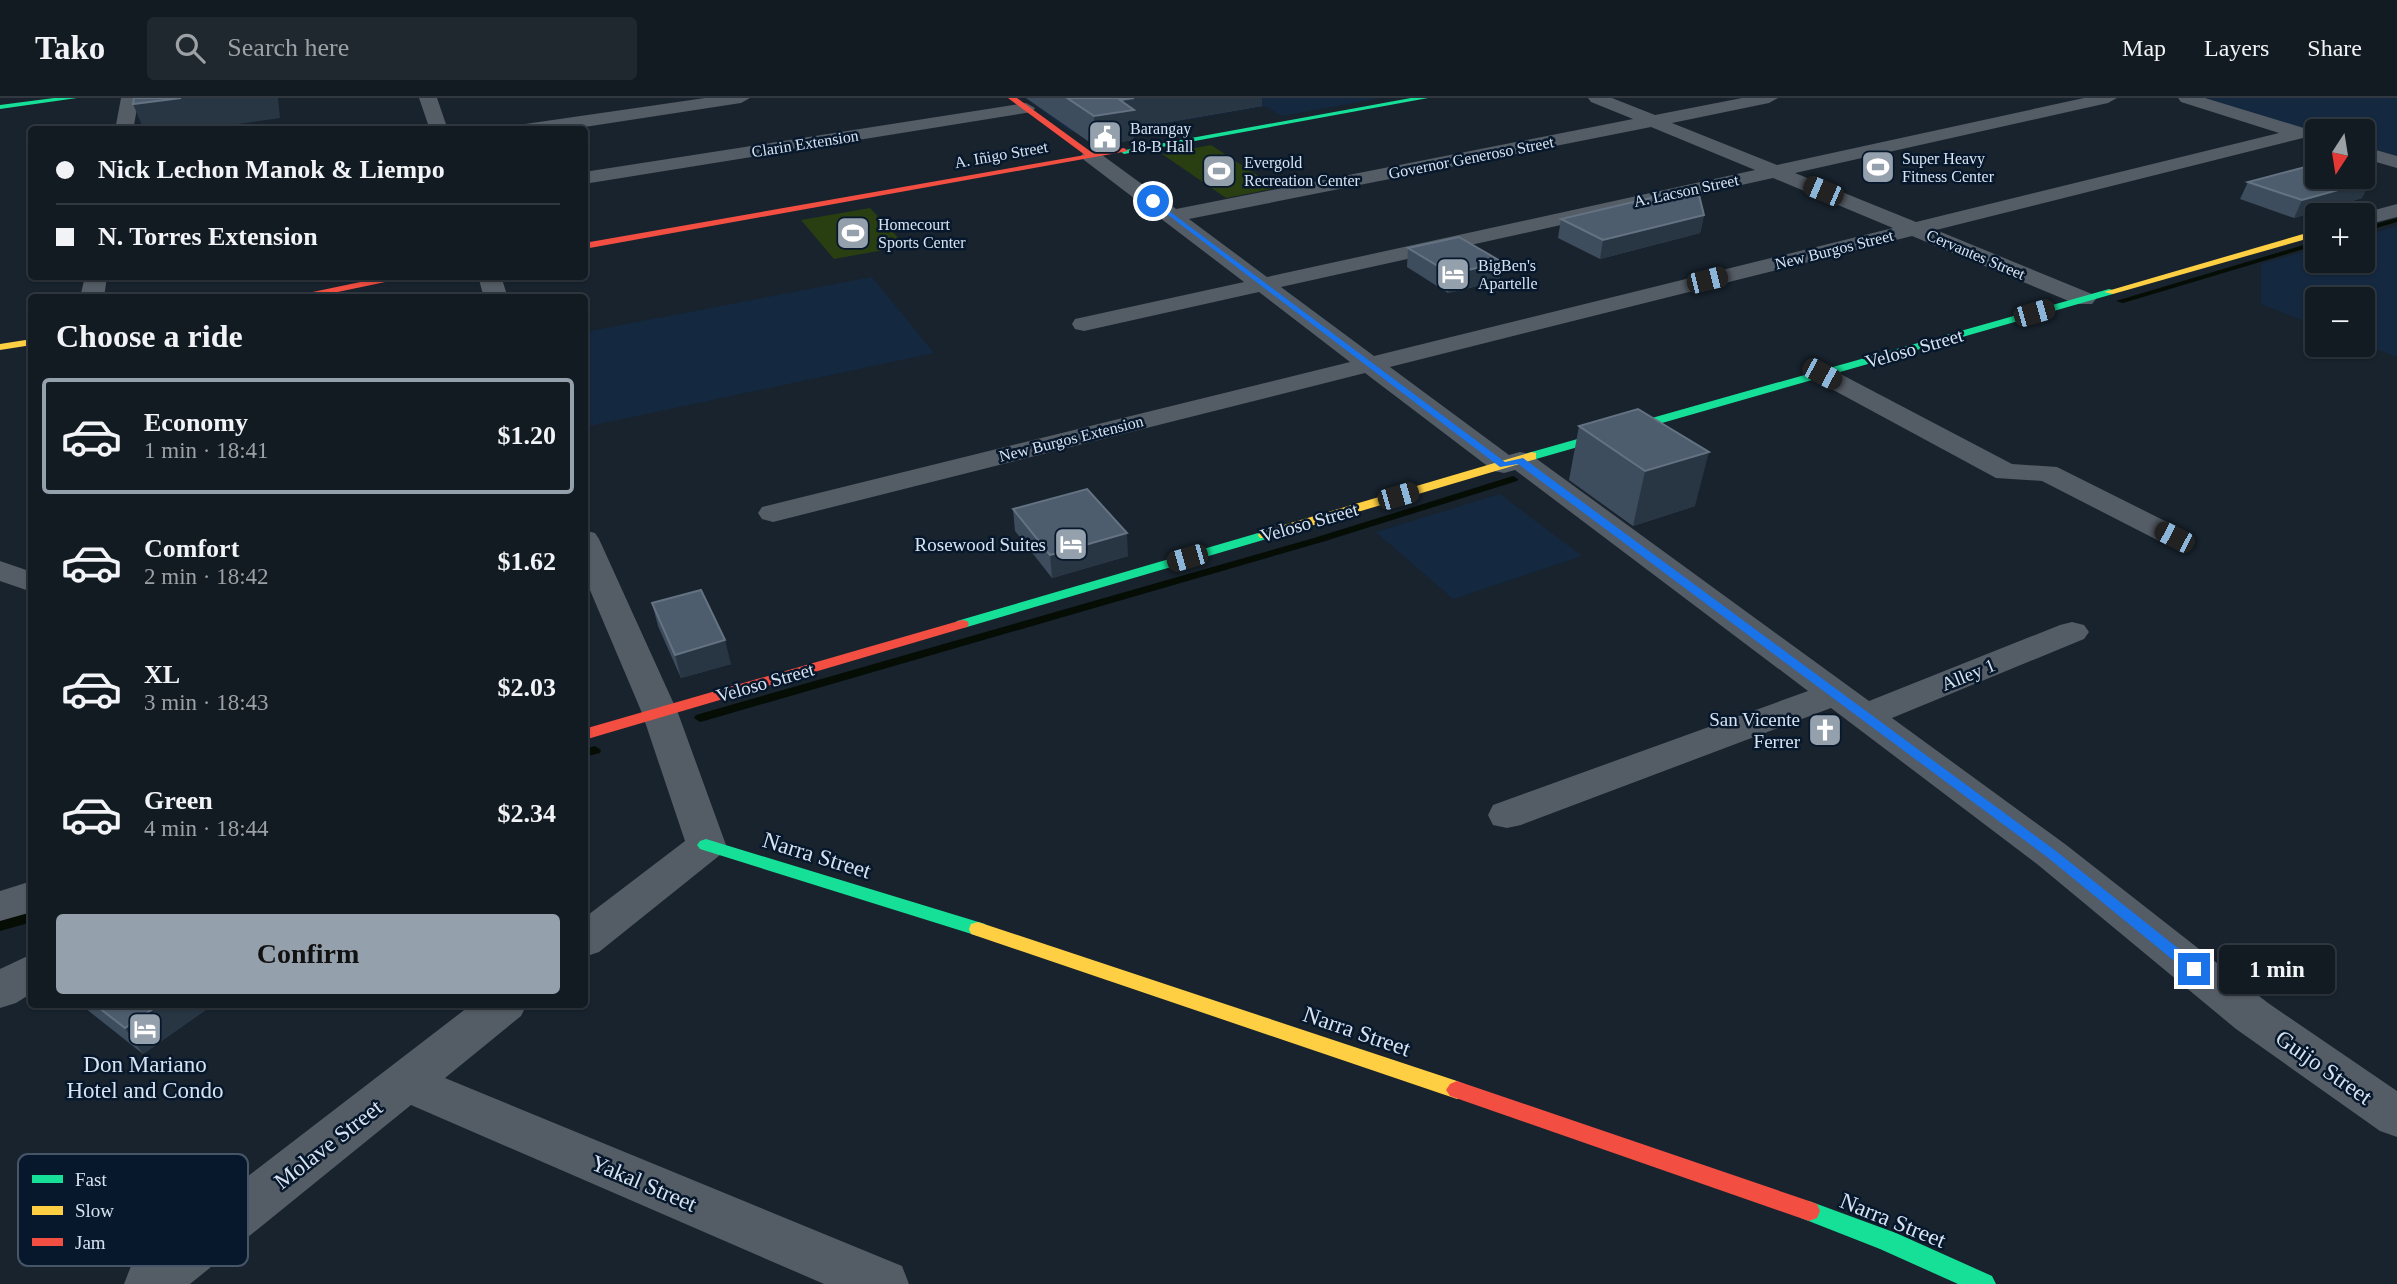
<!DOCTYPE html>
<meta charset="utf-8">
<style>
:root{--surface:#121a22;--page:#1f272f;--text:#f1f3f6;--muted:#9ca1a5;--line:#313840;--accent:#95a0ad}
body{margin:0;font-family:Georgia,serif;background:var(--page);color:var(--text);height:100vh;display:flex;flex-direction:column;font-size:26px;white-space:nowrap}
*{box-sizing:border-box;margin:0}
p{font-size:23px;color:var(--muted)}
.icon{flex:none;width:38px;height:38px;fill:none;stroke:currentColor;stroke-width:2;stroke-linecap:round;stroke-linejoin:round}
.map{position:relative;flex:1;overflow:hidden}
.panel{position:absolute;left:28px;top:196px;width:560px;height:714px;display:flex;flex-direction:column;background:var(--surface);border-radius:7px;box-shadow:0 2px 5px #0004,0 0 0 2px var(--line)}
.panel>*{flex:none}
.banner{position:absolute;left:28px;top:28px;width:560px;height:154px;border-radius:7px;box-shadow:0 2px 5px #0004,0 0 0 2px var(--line);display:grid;align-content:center;height:154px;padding:0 28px;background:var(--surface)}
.needle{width:46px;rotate:192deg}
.fabs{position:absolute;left:2305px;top:21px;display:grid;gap:14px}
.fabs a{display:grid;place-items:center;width:70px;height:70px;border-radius:7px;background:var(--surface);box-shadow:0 2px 5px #0004,0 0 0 2px var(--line);font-size:35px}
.end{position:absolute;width:32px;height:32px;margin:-16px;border:9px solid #1a73e8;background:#fff;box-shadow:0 0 0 4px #fff}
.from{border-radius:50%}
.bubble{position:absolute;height:49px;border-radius:7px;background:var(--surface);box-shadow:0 2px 5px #0004,0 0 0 2px var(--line);font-size:23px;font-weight:700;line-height:49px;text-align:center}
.car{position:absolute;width:21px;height:42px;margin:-21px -10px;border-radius:9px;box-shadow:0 0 5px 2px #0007;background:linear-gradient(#222 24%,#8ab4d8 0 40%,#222 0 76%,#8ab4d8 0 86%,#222 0)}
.banner b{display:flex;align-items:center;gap:24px;height:66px;font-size:26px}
.banner b+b{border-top:2px solid var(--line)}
.banner i{width:18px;height:18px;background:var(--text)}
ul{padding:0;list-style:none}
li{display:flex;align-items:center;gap:21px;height:116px;margin:0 14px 10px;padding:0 14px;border:4px solid transparent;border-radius:7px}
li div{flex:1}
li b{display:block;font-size:26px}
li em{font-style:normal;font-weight:700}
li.active{border-color:var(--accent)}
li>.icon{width:63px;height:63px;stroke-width:1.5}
h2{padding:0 28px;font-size:32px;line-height:84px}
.primary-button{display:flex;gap:14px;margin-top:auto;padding:14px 28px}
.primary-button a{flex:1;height:80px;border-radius:7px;background:var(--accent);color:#111;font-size:28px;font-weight:700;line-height:80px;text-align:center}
header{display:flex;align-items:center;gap:42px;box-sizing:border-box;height:98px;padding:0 35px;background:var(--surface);border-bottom:2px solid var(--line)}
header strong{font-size:33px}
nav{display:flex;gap:38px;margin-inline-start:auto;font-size:24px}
.search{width:490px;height:63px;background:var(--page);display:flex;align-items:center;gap:18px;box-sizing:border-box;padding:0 24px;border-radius:7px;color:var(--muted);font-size:26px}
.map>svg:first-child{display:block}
.built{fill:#142840}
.green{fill:#293e11}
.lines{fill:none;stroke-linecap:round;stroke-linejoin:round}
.stream{fill:#050d04;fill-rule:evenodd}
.street{fill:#545c65;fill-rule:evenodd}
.fast{fill:#16e098;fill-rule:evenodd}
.slow{fill:#ffcf43;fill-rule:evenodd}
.jam{fill:#f24e42;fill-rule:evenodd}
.wall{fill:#3e4d5d}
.shaded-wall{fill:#283644}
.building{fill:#4e5d6d;stroke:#647282;stroke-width:2}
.route{fill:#1a73e8}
.labels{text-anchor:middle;stroke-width:5;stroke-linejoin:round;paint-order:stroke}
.far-poi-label{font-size:16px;fill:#d8e3f2;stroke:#07182c;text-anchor:start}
.far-street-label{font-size:16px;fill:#d8e3f2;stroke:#07182c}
.street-label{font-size:19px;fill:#d8e3f2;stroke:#07182c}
.poi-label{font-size:19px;fill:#d8e3f2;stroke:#07182c;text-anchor:end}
.near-street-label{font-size:23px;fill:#d8e3f2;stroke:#07182c}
.near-poi-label{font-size:23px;fill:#d8e3f2;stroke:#07182c}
.key{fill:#07182c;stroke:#465567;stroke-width:2}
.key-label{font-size:19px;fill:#d8e3f2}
</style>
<header>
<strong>Tako</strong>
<div class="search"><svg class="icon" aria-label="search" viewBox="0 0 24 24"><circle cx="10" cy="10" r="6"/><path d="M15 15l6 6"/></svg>Search here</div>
<nav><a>Map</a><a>Layers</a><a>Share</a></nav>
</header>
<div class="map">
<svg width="2397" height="1186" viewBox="0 0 2397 1186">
<rect width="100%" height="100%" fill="#18232e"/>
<g class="built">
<polygon points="1025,0 1381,0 1282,18 1265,8 1130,32 1114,27 1070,34"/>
<polygon points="2200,0 2397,0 2397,58 2363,48 2362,33 2317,34"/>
<polygon points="2397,128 2397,259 2363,246 2362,201 2317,201 2317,228 2261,206 2261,166 2317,150 2317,163 2362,163 2363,138"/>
<polygon points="872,179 934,255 585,329 585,234"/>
<polygon points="1500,396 1582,458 1453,501 1376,434"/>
</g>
<g class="green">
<polygon points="1211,47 1277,90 1226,100 1162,56"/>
<polygon points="870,110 906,148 834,161 801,122"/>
</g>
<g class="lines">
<g class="stream">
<polygon points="2397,120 2397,124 2362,134 2362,130"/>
<polygon points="2317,143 2317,147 2123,205 2116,203"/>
<polygon points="1513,378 1518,381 1517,383 1322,444 704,623 700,624 694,620 696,617 1314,440"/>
<polygon points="595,648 601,652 600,655 584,659 584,651"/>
<polygon points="32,813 32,824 0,833 0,821"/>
</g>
<g class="street">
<polygon points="121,0 139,0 133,32 115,32"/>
<polygon points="419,0 437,0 448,32 430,32"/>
<polygon points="705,0 750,0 741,5 565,32 516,32 525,26"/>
<path d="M1588,0H1612L1655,17L1742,0H1778L1769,5L1672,25L1777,67L2084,0H2117L2108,5L1795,75L1916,124L2279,35L2181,4L2178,0H2205L2307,31L2309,35L2307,39L1936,132L2092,196L2096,201L2092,206H2076L1912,138L1390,269L1509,357L1520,354L1530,356L1869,603L2060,527L2072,524L2084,527L2089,534L2084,541L1892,620L2065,746L2268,905L2397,993V1039L2380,1033L2236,931L2037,766L1831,610L1521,727L1507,730L1493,727L1488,717L1493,707L1808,593L1515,372L1504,375L1494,373L1365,275L773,424L762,421L758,415L762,409L1350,264L1259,194L1084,233L1075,231L1072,226L1075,221L1244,184L1084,62L1081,58L1084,54H1098L1176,111L1633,21L1591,4ZM1651,29L1755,72L1267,179L1189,121ZM1773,80L1893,130L1374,258L1281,189Z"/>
<polygon points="1026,5 1035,10 1032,14 584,86 584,74"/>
<polygon points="2362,48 2397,58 2397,70 2362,60"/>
<polygon points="2397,106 2397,119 2362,128 2362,117 2356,117"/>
<polygon points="85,178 107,178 104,200 80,200"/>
<polygon points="478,178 501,178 508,200 484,200"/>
<polygon points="1822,268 1831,271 2012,366 2057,369 2185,433 2189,439 2185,445 2174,448 2163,445 2042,383 1996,380 1813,281 1809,276 1813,271"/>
<polygon points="584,432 595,435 599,441 678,615 726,747 720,757 599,854 584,859 584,820 685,743 642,615 584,478"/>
<polygon points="0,463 32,474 32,494 0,483"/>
<polygon points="32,783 32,814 0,823 0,793"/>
<polygon points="32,856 32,895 16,905 0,910 0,871"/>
<polygon points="472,906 527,906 521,918 445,980 902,1168 909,1186 824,1186 411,1007 190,1186 124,1186 131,1168"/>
</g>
<g class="fast">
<polygon points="54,0 77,0 0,11 0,7"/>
<polygon points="1411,0 1428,0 1124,56 1120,53"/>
<polygon points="2109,191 2113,192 2113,196 1536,361 1532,362 1526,358 1528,355"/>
<polygon points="1265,433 1270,434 1272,437 1270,440 967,529 962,530 955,526 957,523"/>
<polygon points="706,741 985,826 987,831 985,836 978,838 700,751 697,747 700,743"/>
<polygon points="1809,1103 1896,1135 1992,1178 1996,1186 1958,1186 1880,1151 1801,1120 1798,1113 1801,1106"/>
</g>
<g class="slow">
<polygon points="2317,132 2317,138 2113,196 2104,194"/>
<polygon points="32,241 32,247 0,252 0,246"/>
<polygon points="1532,354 1536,355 1536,361 1270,440 1260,440 1258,437 1260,434"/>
<polygon points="978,824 1457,983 1464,986 1468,992 1464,998 1457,1001 971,836 969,831 971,826"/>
</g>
<g class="jam">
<polygon points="1008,0 1017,0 1094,56 1124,50 1128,53 584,151 584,145 1085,57"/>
<polygon points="389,178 414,178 309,200 284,200"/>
<polygon points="962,522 967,523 969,526 967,529 584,642 584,631"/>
<polygon points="1457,983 1809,1103 1817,1106 1820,1113 1817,1120 1809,1123 1450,998 1446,992 1450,986"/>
</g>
</g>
<g class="wall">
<polygon points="1026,0 1262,0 1262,8 1134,30 1134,42 1095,48"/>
<polygon points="2248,84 2362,100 2294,120 2240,101"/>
<polygon points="1704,117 1700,135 1600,161 1558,140 1561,121"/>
<polygon points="1408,150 1502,164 1499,183 1448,195 1407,169"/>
<polygon points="1579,328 1695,408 1633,428 1569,382"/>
<polygon points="1013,411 1128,458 1052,480 1015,433"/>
<polygon points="652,505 731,566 681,580 658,528"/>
<polygon points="80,906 214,906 143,956"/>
</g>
<g class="shaded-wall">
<polygon points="181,0 278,0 280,20 196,32 144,32 133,6"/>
<polygon points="1134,0 1262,0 1262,8 1134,30 1134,42 1095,48 1094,18 1120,2"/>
<polygon points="2371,83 2362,100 2294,120 2302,102"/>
<polygon points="1704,117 1700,135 1600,161 1603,142"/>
<polygon points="1502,164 1499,183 1448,195 1451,176"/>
<polygon points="1709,354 1695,408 1633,428 1645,373"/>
<polygon points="1127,435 1128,458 1052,480 1050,457"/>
<polygon points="725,542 731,566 681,580 675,557"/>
<polygon points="160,906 214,906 143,956 125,930"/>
</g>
<g class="building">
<polygon points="134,0 181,0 133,6"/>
<polygon points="1067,0 1134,0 1120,2 1134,12 1094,18"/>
<polygon points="2317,66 2317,79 2358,79 2371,83 2302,102 2248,84"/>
<polygon points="1697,89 1704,117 1603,142 1561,121"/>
<polygon points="1459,139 1502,164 1451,176 1408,150"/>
<polygon points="1638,311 1709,354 1645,373 1579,328"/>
<polygon points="1087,391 1127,435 1050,457 1013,411"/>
<polygon points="701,492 725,542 675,557 652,505"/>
<polygon points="94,906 160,906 125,930"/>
</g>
<polygon class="route" points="1153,101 1505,364 1523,360 2056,753 2199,867 2199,875 2189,875 2047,759 1518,366 1500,369 1151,104"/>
<defs>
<g id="civic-square" transform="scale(1.75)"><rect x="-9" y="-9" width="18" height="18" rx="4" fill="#95a0ad" stroke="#07182c"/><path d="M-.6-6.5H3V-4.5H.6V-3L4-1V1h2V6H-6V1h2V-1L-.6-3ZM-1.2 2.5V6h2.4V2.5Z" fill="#fff"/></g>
<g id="stadium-square" transform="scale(1.75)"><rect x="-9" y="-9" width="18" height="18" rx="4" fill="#95a0ad" stroke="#07182c"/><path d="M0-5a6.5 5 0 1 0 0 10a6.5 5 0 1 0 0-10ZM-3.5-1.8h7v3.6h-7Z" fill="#fff"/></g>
<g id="hotel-square" transform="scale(1.75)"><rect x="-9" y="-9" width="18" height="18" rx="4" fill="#95a0ad" stroke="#07182c"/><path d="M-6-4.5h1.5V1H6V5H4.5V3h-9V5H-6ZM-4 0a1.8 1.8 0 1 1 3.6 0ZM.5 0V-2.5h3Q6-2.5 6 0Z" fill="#fff"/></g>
<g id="church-square" transform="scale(1.75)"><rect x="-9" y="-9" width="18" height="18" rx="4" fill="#95a0ad" stroke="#07182c"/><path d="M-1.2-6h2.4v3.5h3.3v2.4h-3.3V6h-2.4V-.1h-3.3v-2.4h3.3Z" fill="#fff"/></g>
</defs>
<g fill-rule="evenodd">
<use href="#civic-square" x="1105" y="39"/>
<use href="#stadium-square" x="1878" y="69"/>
<use href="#stadium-square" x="1219" y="73"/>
<use href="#stadium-square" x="853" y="135"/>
<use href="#hotel-square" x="1453" y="176"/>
<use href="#hotel-square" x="1071" y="446"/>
<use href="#church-square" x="1825" y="632"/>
<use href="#hotel-square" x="145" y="931"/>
</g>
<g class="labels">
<g class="far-poi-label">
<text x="1130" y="36">Barangay<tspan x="1130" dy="18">18-B Hall</tspan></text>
<text x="1902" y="66">Super Heavy<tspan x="1902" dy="18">Fitness Center</tspan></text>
<text x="1244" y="70">Evergold<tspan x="1244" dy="18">Recreation Center</tspan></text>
<text x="878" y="132">Homecourt<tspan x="878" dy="18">Sports Center</tspan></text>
<text x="1478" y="173">BigBen's<tspan x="1478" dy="18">Apartelle</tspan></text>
</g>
<g class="far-street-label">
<text transform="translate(805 45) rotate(-9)" y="6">Clarin Extension</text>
<text transform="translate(1001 56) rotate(-10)" y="6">A. Iñigo Street</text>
<text transform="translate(1471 59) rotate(-11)" y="6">Governor Generoso Street</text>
<text transform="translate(1686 92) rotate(-12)" y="6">A. Lacson Street</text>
<text transform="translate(1834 151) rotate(-14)" y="6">New Burgos Street</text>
<text transform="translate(1976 156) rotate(23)" y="6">Cervantes Street</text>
<text transform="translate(1071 340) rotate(-14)" y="6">New Burgos Extension</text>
</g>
<g class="street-label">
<text transform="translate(1914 250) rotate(-16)" y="7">Veloso Street</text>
<text transform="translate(1309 424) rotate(-16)" y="7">Veloso Street</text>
<text transform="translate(1968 576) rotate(-22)" y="7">Alley 1</text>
<text transform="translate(765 584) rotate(-16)" y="7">Veloso Street</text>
</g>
<g class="poi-label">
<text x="1046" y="453">Rosewood Suites</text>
<text x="1800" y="628">San Vicente<tspan x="1800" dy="22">Ferrer</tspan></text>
</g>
<g class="near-street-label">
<text transform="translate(817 757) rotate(17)" y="8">Narra Street</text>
<text transform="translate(1357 933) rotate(19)" y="8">Narra Street</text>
<text transform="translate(2324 969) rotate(35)" y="8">Guijo Street</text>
<text transform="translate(328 1046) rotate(-38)" y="8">Molave Street</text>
<text transform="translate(644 1085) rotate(23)" y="8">Yakal Street</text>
<text transform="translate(1893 1122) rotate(22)" y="8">Narra Street</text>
</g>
<g class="near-poi-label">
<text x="145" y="974">Don Mariano<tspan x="145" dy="26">Hotel and Condo</tspan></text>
</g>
</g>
<rect x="18" y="1056" width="230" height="112" rx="10" class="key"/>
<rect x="32" y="1077" width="31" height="8" fill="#16e098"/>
<rect x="32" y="1108" width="31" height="9" fill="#ffcf43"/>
<rect x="32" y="1140" width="31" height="8" fill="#f24e42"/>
<g class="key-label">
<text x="75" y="1088">Fast</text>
<text x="75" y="1119">Slow</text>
<text x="75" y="1151">Jam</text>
</g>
</svg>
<div class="fabs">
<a><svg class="needle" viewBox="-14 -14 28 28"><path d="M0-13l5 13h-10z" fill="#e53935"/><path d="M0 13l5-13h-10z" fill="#9ca1a5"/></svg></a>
<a>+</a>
<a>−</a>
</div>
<i class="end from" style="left:1153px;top:103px"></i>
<i class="end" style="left:2194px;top:871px"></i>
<div class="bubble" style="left:2219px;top:847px;width:116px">1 min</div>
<i class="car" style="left:1823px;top:93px;rotate:293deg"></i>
<i class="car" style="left:1707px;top:182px;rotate:76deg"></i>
<i class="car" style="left:2034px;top:215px;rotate:74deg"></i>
<i class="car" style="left:1822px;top:276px;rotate:118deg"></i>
<i class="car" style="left:1398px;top:398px;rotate:74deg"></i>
<i class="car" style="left:2174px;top:439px;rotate:297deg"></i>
<i class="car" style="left:1187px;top:460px;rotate:254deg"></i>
<div class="banner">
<b><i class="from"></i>Nick Lechon Manok &amp; Liempo</b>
<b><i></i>N. Torres Extension</b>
</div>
<section class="panel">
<h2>Choose a ride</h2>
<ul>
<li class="active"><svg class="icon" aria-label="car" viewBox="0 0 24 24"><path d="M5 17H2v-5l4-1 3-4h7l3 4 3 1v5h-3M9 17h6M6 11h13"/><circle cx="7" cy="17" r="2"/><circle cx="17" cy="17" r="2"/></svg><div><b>Economy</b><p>1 min · 18:41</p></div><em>$1.20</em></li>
<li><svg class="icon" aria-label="car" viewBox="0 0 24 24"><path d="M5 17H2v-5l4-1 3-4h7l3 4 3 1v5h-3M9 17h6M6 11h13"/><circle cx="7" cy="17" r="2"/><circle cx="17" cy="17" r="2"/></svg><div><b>Comfort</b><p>2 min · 18:42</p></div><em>$1.62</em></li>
<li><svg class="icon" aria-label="car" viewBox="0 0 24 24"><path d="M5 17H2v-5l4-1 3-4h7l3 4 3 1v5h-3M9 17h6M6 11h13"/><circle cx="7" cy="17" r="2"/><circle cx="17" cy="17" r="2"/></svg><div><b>XL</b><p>3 min · 18:43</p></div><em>$2.03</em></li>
<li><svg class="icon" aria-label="car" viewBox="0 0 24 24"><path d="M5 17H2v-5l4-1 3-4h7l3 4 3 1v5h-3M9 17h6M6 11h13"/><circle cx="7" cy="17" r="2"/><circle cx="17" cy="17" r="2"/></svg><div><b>Green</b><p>4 min · 18:44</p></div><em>$2.34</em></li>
</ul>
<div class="primary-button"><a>Confirm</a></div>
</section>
</div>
